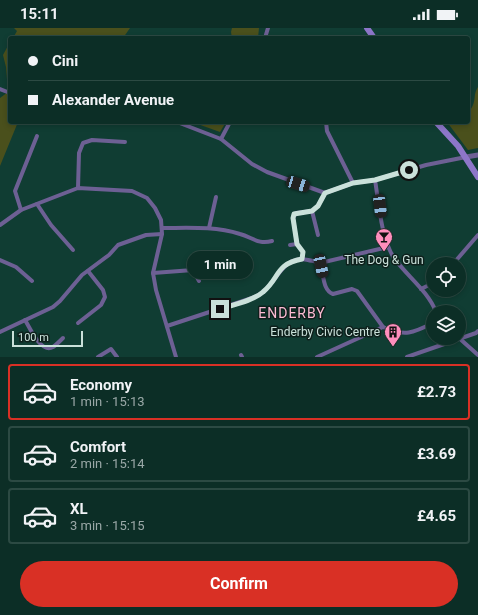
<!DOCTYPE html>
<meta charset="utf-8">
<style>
:root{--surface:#0c2e26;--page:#15362e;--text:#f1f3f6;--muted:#9aa8a7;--line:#2c4a43;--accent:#d93025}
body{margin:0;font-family:Roboto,sans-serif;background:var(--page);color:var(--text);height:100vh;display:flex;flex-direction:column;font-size:15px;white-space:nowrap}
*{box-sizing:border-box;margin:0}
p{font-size:13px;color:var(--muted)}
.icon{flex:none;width:22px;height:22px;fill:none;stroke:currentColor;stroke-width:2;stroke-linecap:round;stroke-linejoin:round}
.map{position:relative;height:329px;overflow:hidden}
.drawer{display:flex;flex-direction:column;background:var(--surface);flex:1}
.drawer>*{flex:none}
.top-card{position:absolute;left:8px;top:8px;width:462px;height:88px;border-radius:4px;box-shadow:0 2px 6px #0003,0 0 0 1px var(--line);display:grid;align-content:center;height:88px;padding:0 20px;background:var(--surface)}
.fabs{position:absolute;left:426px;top:229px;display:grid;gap:8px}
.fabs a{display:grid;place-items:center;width:40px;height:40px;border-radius:50%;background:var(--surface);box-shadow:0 2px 6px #0003,0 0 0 1px var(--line);font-size:20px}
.scale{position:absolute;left:12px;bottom:10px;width:71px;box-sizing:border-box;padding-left:4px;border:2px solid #cae1da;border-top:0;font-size:11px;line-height:14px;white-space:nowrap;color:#cae1da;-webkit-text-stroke:3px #0e201c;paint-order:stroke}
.end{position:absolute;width:18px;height:18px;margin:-9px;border:5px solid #cae1da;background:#111;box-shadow:0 0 0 2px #111}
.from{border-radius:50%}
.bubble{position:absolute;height:28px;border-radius:14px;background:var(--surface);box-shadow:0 2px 6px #0003,0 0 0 1px var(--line);font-size:13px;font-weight:700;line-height:28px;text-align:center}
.car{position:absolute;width:12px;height:24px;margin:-12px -6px;border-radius:5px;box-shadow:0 0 3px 1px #0007;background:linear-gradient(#222 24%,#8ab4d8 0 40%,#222 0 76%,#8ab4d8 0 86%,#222 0)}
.top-card b{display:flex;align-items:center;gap:14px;height:38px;font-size:15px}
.top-card b+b{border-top:1px solid var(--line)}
.top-card i{width:10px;height:10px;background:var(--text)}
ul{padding:7px 0 0;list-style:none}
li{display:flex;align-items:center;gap:12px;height:56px;margin:0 8px 6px;padding:0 12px;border:2px solid var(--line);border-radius:4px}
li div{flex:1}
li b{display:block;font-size:15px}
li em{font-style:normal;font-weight:700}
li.on{border-color:var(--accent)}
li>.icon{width:36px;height:36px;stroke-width:1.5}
.cta{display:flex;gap:8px;margin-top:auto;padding:8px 20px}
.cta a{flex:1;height:46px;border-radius:24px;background:var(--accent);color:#fff;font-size:16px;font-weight:700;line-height:46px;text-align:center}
.status{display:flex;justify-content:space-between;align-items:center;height:28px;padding:0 20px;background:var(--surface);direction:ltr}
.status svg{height:11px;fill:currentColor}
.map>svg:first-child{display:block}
.green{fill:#4a501c}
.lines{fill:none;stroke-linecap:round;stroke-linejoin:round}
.minor{stroke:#6d6094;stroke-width:4}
.tertiary{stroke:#6d6094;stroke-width:5}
.secondary{stroke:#8d76c9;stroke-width:6}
.route{stroke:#cae1da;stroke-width:5}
.labels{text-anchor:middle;stroke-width:3;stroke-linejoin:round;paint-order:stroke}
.poi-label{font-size:12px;fill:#cae1da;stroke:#0e201c}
.quarter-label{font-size:14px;letter-spacing:1px;fill:#fcbbd3;stroke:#0e201c}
</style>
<div class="status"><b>15:11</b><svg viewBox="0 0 49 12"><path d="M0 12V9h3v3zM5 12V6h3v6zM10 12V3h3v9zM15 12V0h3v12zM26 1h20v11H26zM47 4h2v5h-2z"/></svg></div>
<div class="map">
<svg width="478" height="329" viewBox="0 0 478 329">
<rect width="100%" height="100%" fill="#103d33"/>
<g class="green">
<polygon points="14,0 130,0 123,10 13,10 17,3"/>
<polygon points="232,0 259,0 258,10 232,10 231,4"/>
<polygon points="10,14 10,94 18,94 0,138 0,70 8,64 6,39 3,27"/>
<path d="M478,59V120L468,122L447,94H468V85C478,73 472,68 478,59Z"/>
<polygon points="192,94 226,94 220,104"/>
</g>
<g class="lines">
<g class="minor">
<polyline points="265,10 268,0"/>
<polyline points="0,61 10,65"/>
<polyline points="177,94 221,111 252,136 267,144 325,165 353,155 375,152 426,137 466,129"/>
<polyline points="326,94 327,103 353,155"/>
<polyline points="221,111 230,94"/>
<path d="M375,152C379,176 381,210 394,230C407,248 428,263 436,284"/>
<polyline points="78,160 79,125 83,115 92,112 125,114"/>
<polyline points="37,176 51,197 73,222"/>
<polyline points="21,182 15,163 37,108"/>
<polyline points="312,183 318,207"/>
<polyline points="312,183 318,178 325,165"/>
<polyline points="0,197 21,182 78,160 132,163 147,170 155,180 161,192 162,206 153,245 156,262 176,329"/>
<path d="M162,200C188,200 214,198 240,206C252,209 258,217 272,213"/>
<polyline points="209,200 216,169"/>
<polyline points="290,217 297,216"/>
<polyline points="302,231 303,224 297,216 293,190 296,185 312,183"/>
<polyline points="0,232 16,239 32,253"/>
<polyline points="320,235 388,219"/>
<polyline points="453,236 478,207"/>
<polyline points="153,245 193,242 199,253"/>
<polyline points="421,261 433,255"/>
<path d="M25,292C30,300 41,326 53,319C56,317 60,313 63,310"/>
<polyline points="78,295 101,277 105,269 103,262 88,243"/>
<path d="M167,298L255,269C258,267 261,266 263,264C278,252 283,227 308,232C312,233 316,233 320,235C324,245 322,262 333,266L352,261L357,263L383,299C405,309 413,305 433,295"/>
<polyline points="0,304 53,279 60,273 82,247 109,227 118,217 146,207 162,206"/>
<polyline points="459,310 478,327"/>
<polyline points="241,327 242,329"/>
<polyline points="98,329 111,321 117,329"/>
<polyline points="317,329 383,299"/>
<polyline points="407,329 476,305 478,303"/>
</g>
<polyline class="tertiary" points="466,129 478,127"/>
<g class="secondary">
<polyline points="367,0 374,10"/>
<polyline points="436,94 458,118 478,149"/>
</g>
</g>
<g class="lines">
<path class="route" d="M220,281C232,277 253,273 263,264C280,250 275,236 302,231L303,224L297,216L293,190L294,186L312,183L318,178L325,165L353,155L375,152L409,142"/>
</g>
<defs>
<g id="bar-pin" transform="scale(0.9)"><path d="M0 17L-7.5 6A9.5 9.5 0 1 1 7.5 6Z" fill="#fe8ebc" stroke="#0e201c"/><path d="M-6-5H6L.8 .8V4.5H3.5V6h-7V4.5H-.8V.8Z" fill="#111"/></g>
<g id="building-pin" transform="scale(0.9)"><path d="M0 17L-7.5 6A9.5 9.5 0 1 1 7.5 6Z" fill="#fe8ebc" stroke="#0e201c"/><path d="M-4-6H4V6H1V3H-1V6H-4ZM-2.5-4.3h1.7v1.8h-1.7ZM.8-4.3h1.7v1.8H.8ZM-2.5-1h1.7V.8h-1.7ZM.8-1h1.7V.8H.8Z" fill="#111"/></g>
</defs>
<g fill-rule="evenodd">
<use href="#bar-pin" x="384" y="209"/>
<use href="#building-pin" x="393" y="304"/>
</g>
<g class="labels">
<g class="poi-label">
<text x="384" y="236">The Dog &amp; Gun</text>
<text x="380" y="308" text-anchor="end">Enderby Civic Centre</text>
</g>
<g class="quarter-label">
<text x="292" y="290">ENDERBY</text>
</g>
</g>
</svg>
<div class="fabs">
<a><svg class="icon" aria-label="locate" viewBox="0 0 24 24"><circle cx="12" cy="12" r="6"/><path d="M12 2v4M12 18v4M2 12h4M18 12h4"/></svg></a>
<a><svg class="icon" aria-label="layers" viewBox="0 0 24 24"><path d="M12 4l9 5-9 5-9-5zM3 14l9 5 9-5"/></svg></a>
</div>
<div class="scale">100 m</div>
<i class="end from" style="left:409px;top:142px"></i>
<i class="end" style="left:220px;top:281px"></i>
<div class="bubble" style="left:187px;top:223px;width:66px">1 min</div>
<i class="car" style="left:298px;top:156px;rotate:107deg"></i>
<i class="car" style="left:380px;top:178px;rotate:173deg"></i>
<i class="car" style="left:321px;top:238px;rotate:168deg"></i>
<div class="top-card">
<b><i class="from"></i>Cini</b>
<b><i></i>Alexander Avenue</b>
</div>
</div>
<section class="drawer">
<ul>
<li class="on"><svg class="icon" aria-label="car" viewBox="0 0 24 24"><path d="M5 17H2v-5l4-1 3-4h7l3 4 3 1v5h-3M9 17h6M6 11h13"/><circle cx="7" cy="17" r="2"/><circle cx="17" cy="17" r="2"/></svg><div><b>Economy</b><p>1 min · 15:13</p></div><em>£2.73</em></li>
<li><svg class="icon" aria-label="car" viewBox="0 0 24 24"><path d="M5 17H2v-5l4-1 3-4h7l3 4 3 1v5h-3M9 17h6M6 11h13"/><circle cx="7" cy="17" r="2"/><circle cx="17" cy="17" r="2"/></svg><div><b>Comfort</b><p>2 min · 15:14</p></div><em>£3.69</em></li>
<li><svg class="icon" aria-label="car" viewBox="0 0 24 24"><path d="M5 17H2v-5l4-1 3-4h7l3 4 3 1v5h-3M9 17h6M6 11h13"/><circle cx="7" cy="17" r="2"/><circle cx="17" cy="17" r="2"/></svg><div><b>XL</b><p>3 min · 15:15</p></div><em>£4.65</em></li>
</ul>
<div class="cta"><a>Confirm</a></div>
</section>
